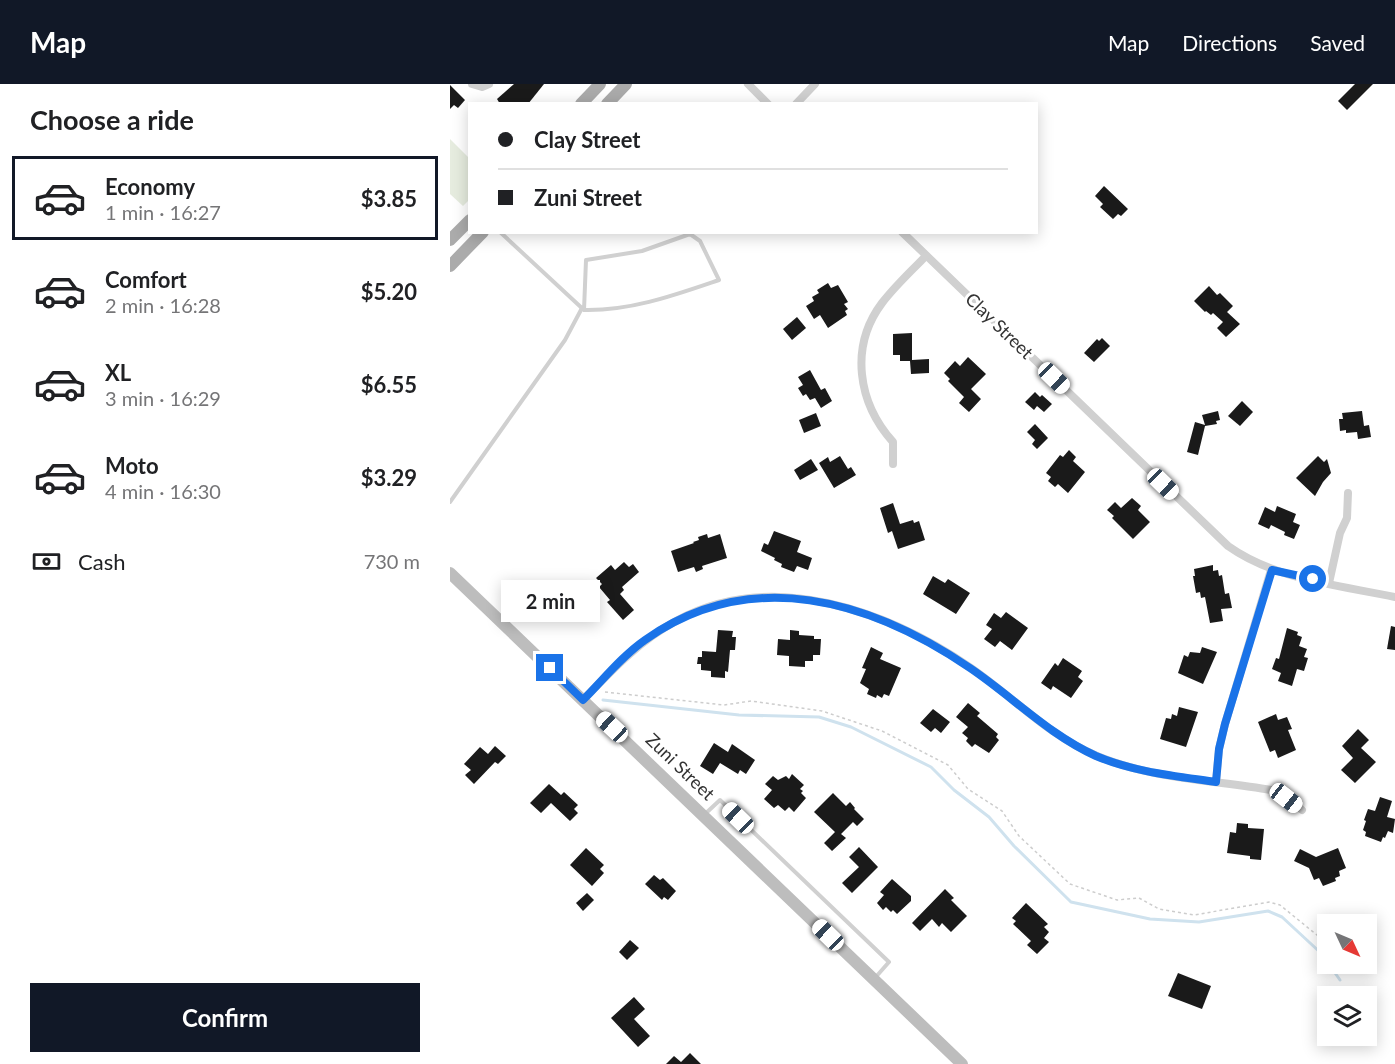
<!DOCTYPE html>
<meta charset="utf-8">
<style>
:root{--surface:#fff;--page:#f6f6f6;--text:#202124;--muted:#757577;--line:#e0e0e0;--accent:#111827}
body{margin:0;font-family:Lato,sans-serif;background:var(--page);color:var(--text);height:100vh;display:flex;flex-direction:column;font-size:22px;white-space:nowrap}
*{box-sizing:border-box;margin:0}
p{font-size:20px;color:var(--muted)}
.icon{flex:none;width:33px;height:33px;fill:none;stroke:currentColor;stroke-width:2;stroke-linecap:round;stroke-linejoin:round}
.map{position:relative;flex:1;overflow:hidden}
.drawer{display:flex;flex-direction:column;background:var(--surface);width:450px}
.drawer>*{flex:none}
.banner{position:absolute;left:18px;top:18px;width:570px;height:132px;border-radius:0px;box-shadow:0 3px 15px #0003;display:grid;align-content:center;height:132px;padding:0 30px;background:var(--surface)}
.needle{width:39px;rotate:134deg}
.controls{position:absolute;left:867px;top:830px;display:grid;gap:12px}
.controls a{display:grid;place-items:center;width:60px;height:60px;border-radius:0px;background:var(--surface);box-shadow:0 3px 15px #0003;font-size:30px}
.end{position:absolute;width:27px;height:27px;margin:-14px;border:8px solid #1a73e8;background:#fff;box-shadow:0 0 0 3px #fff}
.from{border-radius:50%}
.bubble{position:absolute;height:42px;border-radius:0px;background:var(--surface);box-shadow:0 3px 15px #0003;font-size:20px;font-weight:700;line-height:42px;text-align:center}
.car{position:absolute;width:18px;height:36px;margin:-18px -9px;border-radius:8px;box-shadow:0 0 4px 2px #0007;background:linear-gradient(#fff 24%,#345 0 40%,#fff 0 76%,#345 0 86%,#fff 0)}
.banner b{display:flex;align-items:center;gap:21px;height:57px;font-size:22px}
.banner b+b{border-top:2px solid var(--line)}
.banner i{width:15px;height:15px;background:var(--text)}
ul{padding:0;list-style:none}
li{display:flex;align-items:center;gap:18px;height:84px;margin:0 12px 9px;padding:0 18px;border:3px solid transparent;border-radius:0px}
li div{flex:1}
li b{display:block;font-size:22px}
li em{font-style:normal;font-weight:700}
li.current{border-color:var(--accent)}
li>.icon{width:54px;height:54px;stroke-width:1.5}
h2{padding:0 30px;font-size:27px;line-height:72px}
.pay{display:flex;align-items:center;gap:15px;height:66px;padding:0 30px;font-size:22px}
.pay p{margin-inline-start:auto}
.action{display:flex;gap:12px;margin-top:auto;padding:12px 30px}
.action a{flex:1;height:69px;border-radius:0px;background:var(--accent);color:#fff;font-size:24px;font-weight:700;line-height:69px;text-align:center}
header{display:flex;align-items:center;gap:36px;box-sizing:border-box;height:84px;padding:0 30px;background:var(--accent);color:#fff}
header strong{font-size:28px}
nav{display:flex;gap:33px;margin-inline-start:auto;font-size:21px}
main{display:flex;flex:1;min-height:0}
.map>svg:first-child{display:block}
.green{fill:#e6ecdf}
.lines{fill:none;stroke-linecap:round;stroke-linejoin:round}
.stream{stroke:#cfe2ee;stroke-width:3}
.building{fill:#1a1a1a}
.path{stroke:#cdcdcd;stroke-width:1.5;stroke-dasharray:3 3;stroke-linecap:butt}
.lane{stroke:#d0d0d0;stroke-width:4}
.street{stroke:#d0d0d0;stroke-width:8}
.secondary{stroke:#bdbdbd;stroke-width:12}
.primary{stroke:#ababab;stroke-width:12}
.route{stroke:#1a73e8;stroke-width:8}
.labels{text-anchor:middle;stroke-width:6;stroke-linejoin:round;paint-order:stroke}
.street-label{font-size:18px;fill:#333;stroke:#fff}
</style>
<header>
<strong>Map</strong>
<nav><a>Map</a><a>Directions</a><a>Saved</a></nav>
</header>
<main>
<section class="drawer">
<h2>Choose a ride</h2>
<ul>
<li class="current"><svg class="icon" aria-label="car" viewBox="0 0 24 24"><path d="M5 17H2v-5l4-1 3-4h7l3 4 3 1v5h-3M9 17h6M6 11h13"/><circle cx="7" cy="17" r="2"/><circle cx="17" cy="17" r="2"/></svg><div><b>Economy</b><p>1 min · 16:27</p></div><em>$3.85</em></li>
<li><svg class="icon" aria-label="car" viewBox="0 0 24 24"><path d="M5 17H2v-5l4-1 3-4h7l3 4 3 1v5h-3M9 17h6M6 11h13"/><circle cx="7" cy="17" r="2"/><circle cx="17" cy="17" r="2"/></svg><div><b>Comfort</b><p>2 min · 16:28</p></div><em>$5.20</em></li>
<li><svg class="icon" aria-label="car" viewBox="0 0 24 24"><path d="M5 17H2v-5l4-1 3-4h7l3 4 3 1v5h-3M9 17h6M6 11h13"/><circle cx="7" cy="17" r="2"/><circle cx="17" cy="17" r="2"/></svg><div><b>XL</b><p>3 min · 16:29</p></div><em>$6.55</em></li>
<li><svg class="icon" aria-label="car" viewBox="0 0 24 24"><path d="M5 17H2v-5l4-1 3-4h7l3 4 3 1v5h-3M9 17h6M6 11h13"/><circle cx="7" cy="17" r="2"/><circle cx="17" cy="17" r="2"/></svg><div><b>Moto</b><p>4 min · 16:30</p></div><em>$3.29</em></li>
</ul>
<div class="pay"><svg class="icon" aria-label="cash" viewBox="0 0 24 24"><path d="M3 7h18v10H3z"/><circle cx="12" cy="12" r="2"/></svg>Cash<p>730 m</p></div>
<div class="action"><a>Confirm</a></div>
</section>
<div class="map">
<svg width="945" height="980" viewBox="0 0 945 980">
<rect width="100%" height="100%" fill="#fff"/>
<polygon class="green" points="0,55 19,74 19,116 13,122 0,110"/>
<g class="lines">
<g class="stream">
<polyline points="153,616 289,631 369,633 401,643 481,683 504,706 539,733 564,762 621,818 700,835 749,838 818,827 832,833 873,871 878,878"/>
<polyline points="878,879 890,896"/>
</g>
</g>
<g class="building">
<polygon points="64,0 94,0 78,20 50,20 47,15"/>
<polygon points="905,0 923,0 897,26 888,17"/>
<polygon points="0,1 15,16 8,24 4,21 0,25"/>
<polygon points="654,102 678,125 671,132 668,130 663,135 650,123 653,120 645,112"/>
<polygon points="378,199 381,204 388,201 398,218 394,220 398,225 395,227 397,231 378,244 370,231 364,235 356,222 364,217 362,213 369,209 367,206"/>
<polygon points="759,202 767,211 770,209 783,222 777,228 790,240 776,253 767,244 773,238 763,229 761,231 756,227 755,228 744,217"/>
<polygon points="347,233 356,244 342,256 333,245"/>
<polygon points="462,249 462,276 479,275 479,289 461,290 460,277 450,277 450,271 443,271 443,250"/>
<polygon points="652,254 660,262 644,278 634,269 647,255 649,257"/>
<polygon points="518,273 536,290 521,305 531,315 519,328 509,319 514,313 498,297 500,295 494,289 505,277 510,282"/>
<polygon points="360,286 371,306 375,304 382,317 371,324 365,314 360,316 356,310 353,312 348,304 353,301 348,293"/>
<polygon points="585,308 590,313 592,311 602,320 594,328 587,322 584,326 575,318"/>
<polygon points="792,317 803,328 790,342 778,332"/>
<polygon points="768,327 770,336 766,337 767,340 755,342 748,371 737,368 745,338 755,341 752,331"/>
<polygon points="912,327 914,342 919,341 921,353 908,355 907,348 896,349 896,346 890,347 889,335 893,335 892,329"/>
<polygon points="366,329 371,342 354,349 349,336"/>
<polygon points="585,340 598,354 587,365 582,360 585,356 577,348"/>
<polygon points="619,366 626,373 623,377 635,388 618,409 608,400 605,403 598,397 601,393 596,389 610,371 613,373"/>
<polygon points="390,372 398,385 401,383 406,391 384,404 369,379 378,373 380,378"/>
<polygon points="868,372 874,378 877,375 881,389 873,398 865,412 846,394"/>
<polygon points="361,375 368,386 350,396 344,386"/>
<polygon points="682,414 691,422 688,426 700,438 683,455 662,434 664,432 657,426 665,418 671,424"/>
<polygon points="443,419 450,440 463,436 464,439 469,437 475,456 448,465 442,447 438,449 430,424"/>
<polygon points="827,422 846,430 843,438 850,441 844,455 834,451 835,448 821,441 819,445 808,440 815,423 825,428"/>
<polygon points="324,447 351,457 347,468 362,474 358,486 347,482 344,488 331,483 332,480 324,476 325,474 311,467 314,459 318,461"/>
<polygon points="257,450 258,454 270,450 277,474 252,482 253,485 246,488 244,483 228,488 221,467 244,459 243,458 249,456 248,453"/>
<polygon points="174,478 179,483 183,480 189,488 172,503 174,506 170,510 184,526 173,536 157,518 160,516 149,503 152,500 146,494 161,481 165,486"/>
<polygon points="763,481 763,487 768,486 769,492 772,491 775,510 779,509 782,524 771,525 773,537 760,539 755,513 751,514 750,508 746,509 743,492 745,492 744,485"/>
<polygon points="483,492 495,499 498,495 520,509 506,530 473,510"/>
<polygon points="556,528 578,544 562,566 550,557 545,563 534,555 542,545 536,541 544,529 551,534"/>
<polygon points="941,542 945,543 945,566 937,565"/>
<polygon points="837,544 848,548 847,551 852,553 849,562 857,565 854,573 858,574 854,587 847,585 842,602 828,597 831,589 822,585 826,574 829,575"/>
<polygon points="268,546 283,547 282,553 286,553 285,566 280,566 278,588 275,587 275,594 261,593 261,587 251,586 251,580 247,580 248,573 252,573 252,567 266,568"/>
<polygon points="340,546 349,547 349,551 364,552 364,555 371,555 370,571 363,571 363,577 355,577 355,583 339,582 339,572 327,571 328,555 340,556"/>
<polygon points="421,563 433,569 430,575 451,584 439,612 434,610 432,614 427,611 426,614 417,610 419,605 410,599 416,585 412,584"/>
<polygon points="752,563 767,568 753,600 728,589 734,571 738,573 740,568 750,569"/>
<polygon points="613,574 632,587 628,593 633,597 621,614 603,602 601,606 591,599 605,579 608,582"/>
<polygon points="518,619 530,629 527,632 548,650 546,653 549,656 539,669 525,660 522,663 516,657 518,654 512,649 518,643 506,633"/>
<polygon points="729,623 748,628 736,663 710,655 716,634 721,635 722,630 727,632"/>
<polygon points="483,625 500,638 491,649 485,644 481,648 470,639"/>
<polygon points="826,630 828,636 837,633 842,645 838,646 846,666 828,674 825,666 820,668 808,638"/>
<polygon points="908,645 919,656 911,664 926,678 905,699 891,686 903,674 892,662"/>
<polygon points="264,659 278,668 282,660 305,676 296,690 290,686 288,690 270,679 263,690 250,682"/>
<polygon points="45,662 56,672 48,680 45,678 24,700 15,691 21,686 14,680 30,663 38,670"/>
<polygon points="342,690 354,701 350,705 353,707 351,709 356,714 344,728 339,723 335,727 328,721 324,724 314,715 322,706 315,700 323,692 328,696 336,692 339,695"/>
<polygon points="99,700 111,711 114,708 128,721 124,725 128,729 120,737 101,719 91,729 80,719"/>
<polygon points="383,709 396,722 400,718 405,724 404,725 414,735 407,742 403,738 391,750 396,754 382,767 374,759 385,748 364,728"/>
<polygon points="930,713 942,717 937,733 945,735 943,749 938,747 935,754 933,753 931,758 915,752 916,748 913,746 916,737 914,736 918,725 925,727"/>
<polygon points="787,739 798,740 798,744 814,745 811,776 800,775 800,772 777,769 780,748 786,749"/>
<polygon points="409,763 428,783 402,809 392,799 409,783 399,773"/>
<polygon points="136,764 154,781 150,785 154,789 142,802 120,781"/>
<polygon points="888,764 896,784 889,787 890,792 885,794 886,797 873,802 869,794 864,796 859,784 844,777 850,765 866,773"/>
<polygon points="204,791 210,796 213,794 226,807 218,816 214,813 212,816 195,800"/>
<polygon points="442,795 461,812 461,817 447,830 443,826 441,828 436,823 433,826 427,819 434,811 430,808"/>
<polygon points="495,805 504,814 501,816 517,832 501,848 492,839 489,843 482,835 470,847 462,839"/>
<polygon points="137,809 144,816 133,827 126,819"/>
<polygon points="576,819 598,840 594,843 599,848 594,854 599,858 587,870 577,861 581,857 563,840 566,837 562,834"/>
<polygon points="180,856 189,864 177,876 169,868"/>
<polygon points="728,889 761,902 752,925 718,912"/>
<polygon points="184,913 195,925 184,935 200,952 188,963 161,934"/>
<polygon points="240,969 251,980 216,980 224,972 231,978"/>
</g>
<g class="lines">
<polyline class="path" points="155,608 274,621 301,617 372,627 432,647 498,681 518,705 552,727 569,752 620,800 667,816 689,814 709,825 744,831 819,818 830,821 878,860"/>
<g class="lane">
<path d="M50,148L134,226C181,227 225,211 269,196L250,157L240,150L192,167L136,176L134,226"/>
<polyline points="0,418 115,256 132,224"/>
<polyline points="255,730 270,716 439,878 424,895"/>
</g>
<g class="street">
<polyline points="22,0 32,3 39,0"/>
<polyline points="298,0 318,20"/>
<polyline points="346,20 365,0"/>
<path d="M452,148L778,462C826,496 888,501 945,513"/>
<path d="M443,380V358C408,319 399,263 432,219C445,202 461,187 476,172"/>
<polyline points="879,499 890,449 897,434 898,409"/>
<path d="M133,616C162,586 189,557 226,537C321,484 438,527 521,584C563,613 599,652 647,672C702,695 763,696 821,706L836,713L852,726"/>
<polyline points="766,698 769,665 775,640 821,486"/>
</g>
<polyline class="secondary" points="0,489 512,980"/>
<g class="primary">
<polyline points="131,20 150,0"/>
<polyline points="157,20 176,0"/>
<polyline points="0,156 20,136"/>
<polyline points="0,182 33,148"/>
</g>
</g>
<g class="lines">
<path class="route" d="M100,584L133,616C153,596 172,572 195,556C301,481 420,516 520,584C563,613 598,650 646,672C684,688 725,692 766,698L769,665L775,640L822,486L863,495"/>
</g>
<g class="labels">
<g class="street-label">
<text transform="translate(549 242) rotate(44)" y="6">Clay Street</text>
<text transform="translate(230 683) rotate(44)" y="6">Zuni Street</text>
</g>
</g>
</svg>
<div class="controls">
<a><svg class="needle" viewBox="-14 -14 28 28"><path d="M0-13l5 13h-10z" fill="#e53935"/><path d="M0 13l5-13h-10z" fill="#757577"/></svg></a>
<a><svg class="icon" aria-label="layers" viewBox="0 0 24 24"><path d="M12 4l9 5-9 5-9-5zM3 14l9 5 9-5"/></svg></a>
</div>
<i class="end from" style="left:863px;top:495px"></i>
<i class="end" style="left:100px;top:584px"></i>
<div class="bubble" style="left:51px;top:496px;width:99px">2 min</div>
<i class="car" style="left:604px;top:294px;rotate:134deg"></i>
<i class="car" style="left:713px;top:400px;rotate:134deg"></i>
<i class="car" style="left:162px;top:643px;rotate:313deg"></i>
<i class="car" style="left:836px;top:714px;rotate:128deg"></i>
<i class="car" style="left:288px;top:734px;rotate:314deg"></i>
<i class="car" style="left:378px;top:851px;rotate:314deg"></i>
<div class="banner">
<b><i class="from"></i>Clay Street</b>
<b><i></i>Zuni Street</b>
</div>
</div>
</main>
